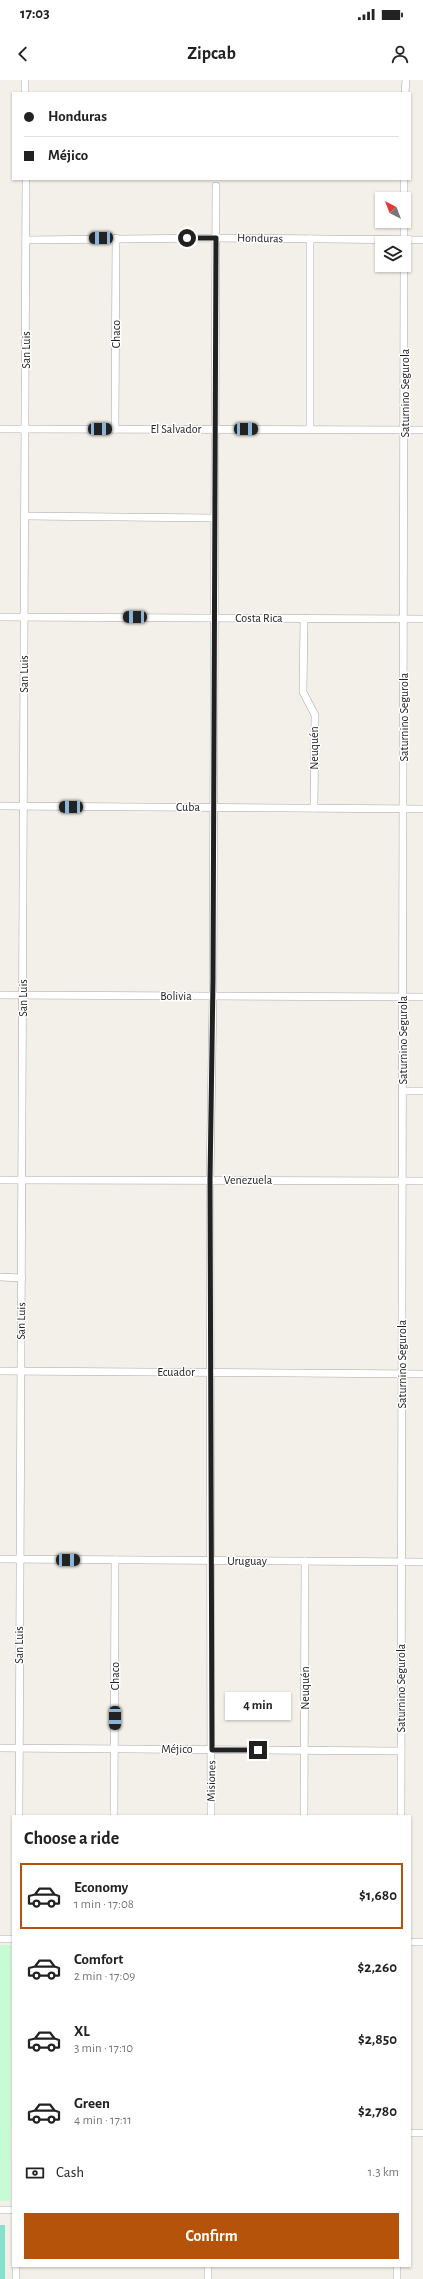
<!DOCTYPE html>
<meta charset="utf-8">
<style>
:root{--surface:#fff;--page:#f6f6f6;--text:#222;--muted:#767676;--line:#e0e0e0;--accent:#b45309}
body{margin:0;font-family:"Alegreya Sans",sans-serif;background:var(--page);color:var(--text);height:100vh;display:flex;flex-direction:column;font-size:15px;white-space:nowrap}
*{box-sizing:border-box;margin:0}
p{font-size:13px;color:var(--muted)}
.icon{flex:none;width:22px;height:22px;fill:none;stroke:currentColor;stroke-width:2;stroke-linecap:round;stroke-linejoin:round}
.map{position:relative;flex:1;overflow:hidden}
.side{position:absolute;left:12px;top:1735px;width:399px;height:452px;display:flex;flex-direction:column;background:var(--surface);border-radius:0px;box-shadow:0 1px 3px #0004}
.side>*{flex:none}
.banner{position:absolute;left:12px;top:12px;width:399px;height:88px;border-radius:0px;box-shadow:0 1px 3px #0004;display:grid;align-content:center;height:88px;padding:0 12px;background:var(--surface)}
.needle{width:26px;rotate:318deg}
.controls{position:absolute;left:375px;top:112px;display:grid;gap:8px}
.controls a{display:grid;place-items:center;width:36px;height:36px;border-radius:0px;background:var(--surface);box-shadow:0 1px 3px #0004;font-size:20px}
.end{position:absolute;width:18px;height:18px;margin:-9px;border:5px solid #212121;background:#fff;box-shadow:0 0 0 2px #fff}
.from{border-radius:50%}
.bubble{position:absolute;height:28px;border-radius:0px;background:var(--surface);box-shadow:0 1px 3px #0004;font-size:13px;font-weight:700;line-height:28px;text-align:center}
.car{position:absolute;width:12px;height:24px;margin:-12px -6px;border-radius:5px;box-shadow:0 0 3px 1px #0007;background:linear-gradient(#222 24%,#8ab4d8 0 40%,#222 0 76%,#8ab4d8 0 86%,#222 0)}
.banner b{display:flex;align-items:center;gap:14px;height:38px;font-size:15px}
.banner b+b{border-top:1px solid var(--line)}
.banner i{width:10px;height:10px;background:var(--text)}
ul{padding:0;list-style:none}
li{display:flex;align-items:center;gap:12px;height:66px;margin:0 8px 6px;padding:0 4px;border:2px solid transparent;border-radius:0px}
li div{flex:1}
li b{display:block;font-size:15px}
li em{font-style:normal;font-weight:700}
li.current{border-color:var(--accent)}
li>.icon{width:36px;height:36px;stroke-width:1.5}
h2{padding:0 12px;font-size:18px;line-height:48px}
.pay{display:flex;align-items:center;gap:10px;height:44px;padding:0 12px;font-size:15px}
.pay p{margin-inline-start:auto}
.primary-button{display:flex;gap:8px;margin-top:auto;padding:8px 12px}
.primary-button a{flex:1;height:46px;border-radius:0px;background:var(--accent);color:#fff;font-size:16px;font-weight:700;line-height:46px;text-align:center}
.status{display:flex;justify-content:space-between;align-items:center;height:28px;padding:0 20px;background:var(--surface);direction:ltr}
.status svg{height:11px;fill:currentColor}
header{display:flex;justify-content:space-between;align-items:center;height:52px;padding:0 12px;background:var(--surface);font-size:18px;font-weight:700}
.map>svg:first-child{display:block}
.park{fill:#c6fbd3}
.pitch{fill:#85e1ce}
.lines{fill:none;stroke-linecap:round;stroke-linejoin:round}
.minor-casing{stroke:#a8a8a8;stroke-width:8}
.minor{stroke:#fff;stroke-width:7}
.route{stroke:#212121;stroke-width:5}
.labels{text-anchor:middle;stroke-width:3;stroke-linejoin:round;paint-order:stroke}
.street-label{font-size:12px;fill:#212121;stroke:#fff}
</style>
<div class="status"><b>17:03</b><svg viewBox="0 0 49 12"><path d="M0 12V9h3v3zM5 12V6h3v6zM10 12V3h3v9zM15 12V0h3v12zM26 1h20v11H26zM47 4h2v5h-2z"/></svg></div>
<header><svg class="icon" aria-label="back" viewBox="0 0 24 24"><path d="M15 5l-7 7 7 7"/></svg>Zipcab<svg class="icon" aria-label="person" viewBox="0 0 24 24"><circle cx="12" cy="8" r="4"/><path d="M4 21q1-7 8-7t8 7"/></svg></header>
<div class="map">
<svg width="423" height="2199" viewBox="0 0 423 2199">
<rect width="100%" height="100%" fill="#f2f0e8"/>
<polygon class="park" points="0,1865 11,1865 10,2121 0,2121"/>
<rect class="pitch" x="0" y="2145" width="5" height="54"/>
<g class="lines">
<g class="minor-casing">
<g id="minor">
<polyline points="25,0 25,13"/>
<polyline points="405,13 406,0"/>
<polyline points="404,129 404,99"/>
<polyline points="26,160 216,158 423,160"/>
<polyline points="404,163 404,141"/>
<polyline points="0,349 423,350"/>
<polyline points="115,349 116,158"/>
<polyline points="310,349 310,159"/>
<polyline points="25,436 214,438"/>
<polyline points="0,537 423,539"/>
<polyline points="304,538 303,612 315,635 314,728"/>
<polyline points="0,726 423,729"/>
<polyline points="0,915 423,917"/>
<polyline points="403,1011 423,1011"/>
<polyline points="0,1100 423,1101"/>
<polyline points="0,1197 22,1198"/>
<polyline points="0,1291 423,1294"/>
<polyline points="0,1479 423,1482"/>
<polyline points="0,1668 401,1671"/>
<polyline points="19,1736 26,99"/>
<polyline points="114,1736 115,1480"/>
<polyline points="211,1736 210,1100 213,916 216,106"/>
<polyline points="304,1736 305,1481"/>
<polyline points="401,1736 404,185"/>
<polyline points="0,1859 13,1859"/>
<polyline points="410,1862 423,1862"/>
<polyline points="410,2053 423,2053"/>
<polyline points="0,2130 13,2130"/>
<polyline points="16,2199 16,2186"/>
<polyline points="208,2199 208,2186"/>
<polyline points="397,2199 397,2186"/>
</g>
</g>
<use href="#minor" class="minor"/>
</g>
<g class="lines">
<polyline class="route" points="187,158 216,158 213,900 210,1100 212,1670 258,1670"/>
</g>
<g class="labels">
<g class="street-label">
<text transform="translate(260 158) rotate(1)" y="4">Honduras</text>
<text transform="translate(116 254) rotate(-90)" y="4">Chaco</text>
<text transform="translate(26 270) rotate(-90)" y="4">San Luis</text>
<text transform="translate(405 313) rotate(-90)" y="4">Saturnino Segurola</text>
<text x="176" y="353">El Salvador</text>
<text x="259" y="542">Costa Rica</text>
<text transform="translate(24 594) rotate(-90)" y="4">San Luis</text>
<text transform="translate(404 637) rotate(-90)" y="4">Saturnino Segurola</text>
<text transform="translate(314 668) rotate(-90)" y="4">Neuquén</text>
<text x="188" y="731">Cuba</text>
<text x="176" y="920">Bolivia</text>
<text transform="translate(23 918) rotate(-90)" y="4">San Luis</text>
<text transform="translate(403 960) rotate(-90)" y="4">Saturnino Segurola</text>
<text x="248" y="1104">Venezuela</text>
<text transform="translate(21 1241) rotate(-89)" y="4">San Luis</text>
<text transform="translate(402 1284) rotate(-90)" y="4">Saturnino Segurola</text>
<text x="176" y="1296">Ecuador</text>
<text x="247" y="1485">Uruguay</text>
<text transform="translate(19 1565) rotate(-90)" y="4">San Luis</text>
<text transform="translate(115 1596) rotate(-90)" y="4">Chaco</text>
<text transform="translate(305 1608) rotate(-90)" y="4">Neuquén</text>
<text transform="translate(401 1608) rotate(-90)" y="4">Saturnino Segurola</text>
<text x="177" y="1673">Méjico</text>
<text transform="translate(211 1701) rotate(-89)" y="4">Misiones</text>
</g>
</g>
</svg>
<div class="controls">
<a><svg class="needle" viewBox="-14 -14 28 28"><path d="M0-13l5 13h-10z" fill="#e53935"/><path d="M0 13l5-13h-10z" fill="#767676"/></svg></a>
<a><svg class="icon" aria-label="layers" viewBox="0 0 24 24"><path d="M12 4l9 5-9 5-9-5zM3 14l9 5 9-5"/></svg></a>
</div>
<i class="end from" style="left:187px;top:158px"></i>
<i class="end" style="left:258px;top:1670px"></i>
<div class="bubble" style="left:225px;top:1612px;width:66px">4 min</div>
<i class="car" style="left:101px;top:158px;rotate:269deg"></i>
<i class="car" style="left:100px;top:349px;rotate:90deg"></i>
<i class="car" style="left:246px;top:349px;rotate:90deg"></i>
<i class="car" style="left:135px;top:537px;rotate:270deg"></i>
<i class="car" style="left:71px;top:727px;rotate:270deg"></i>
<i class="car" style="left:68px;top:1480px;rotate:90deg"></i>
<i class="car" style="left:115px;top:1638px;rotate:180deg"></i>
<div class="banner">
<b><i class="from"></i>Honduras</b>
<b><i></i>Méjico</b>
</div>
<section class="side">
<h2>Choose a ride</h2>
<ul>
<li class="current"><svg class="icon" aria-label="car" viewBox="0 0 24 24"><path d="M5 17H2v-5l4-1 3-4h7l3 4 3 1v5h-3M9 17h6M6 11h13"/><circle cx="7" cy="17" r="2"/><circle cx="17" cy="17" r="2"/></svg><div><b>Economy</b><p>1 min · 17:08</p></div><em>$1,680</em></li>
<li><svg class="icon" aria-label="car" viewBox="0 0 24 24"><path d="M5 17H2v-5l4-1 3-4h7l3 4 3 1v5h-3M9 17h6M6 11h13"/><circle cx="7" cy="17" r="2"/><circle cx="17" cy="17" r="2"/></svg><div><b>Comfort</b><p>2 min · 17:09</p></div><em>$2,260</em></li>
<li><svg class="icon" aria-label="car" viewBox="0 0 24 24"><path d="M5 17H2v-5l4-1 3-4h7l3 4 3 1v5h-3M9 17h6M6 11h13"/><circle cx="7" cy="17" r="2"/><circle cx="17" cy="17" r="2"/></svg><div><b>XL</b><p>3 min · 17:10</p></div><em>$2,850</em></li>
<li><svg class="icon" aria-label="car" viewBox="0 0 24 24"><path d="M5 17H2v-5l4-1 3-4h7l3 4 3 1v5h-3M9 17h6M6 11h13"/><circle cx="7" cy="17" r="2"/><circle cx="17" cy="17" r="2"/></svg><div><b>Green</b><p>4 min · 17:11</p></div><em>$2,780</em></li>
</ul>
<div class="pay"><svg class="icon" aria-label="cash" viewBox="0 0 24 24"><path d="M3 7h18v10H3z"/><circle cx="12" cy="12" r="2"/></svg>Cash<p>1.3 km</p></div>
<div class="primary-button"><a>Confirm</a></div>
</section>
</div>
